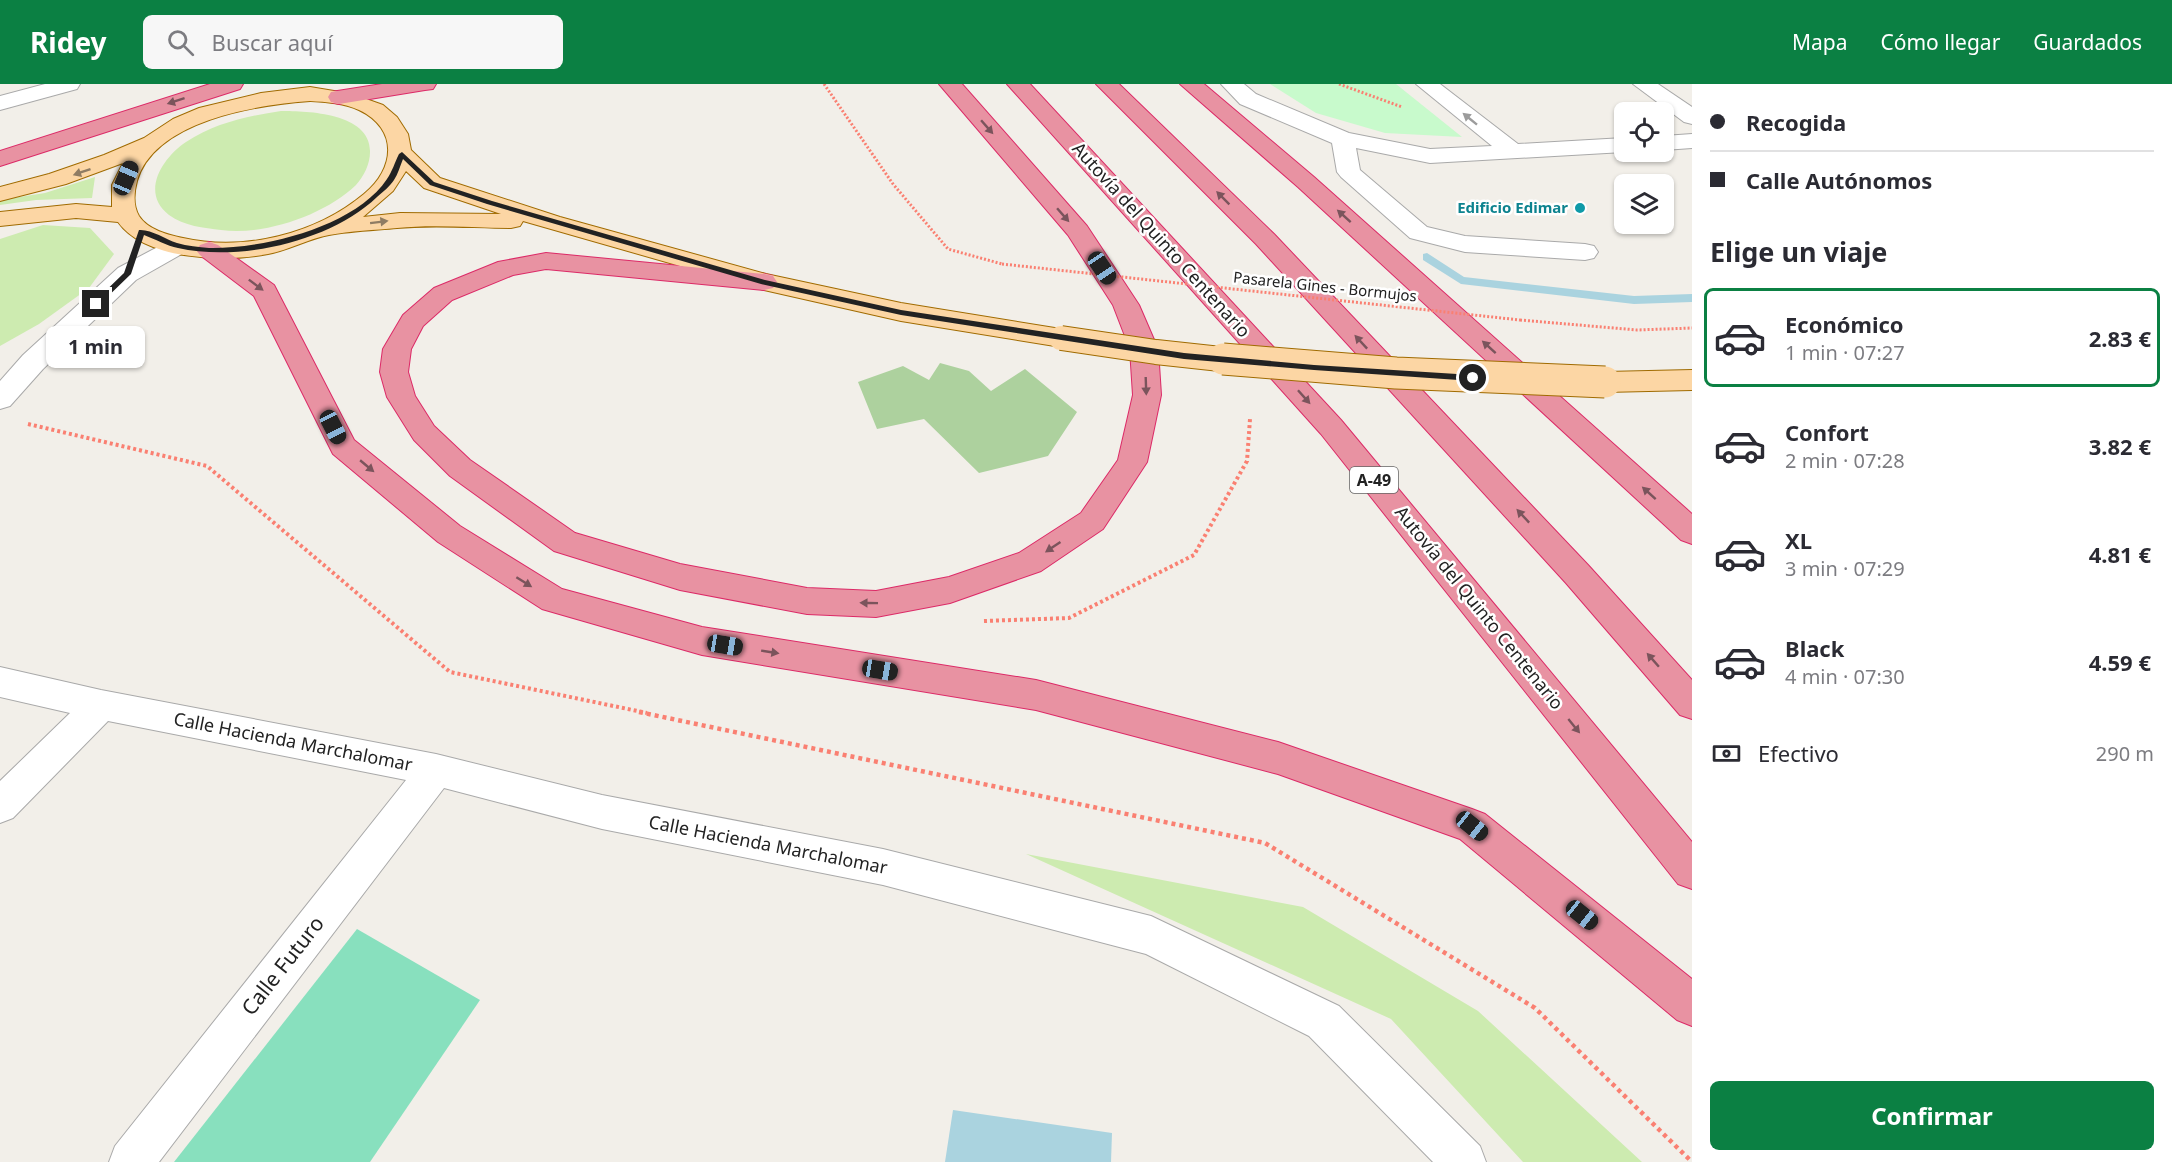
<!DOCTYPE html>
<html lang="es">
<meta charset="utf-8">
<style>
:root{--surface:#fff;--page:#f7f7f7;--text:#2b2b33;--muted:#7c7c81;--line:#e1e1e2;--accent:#0b8043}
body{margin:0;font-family:"Noto Sans",sans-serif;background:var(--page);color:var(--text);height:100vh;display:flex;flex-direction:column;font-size:22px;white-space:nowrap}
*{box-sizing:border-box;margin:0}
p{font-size:20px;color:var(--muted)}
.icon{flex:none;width:33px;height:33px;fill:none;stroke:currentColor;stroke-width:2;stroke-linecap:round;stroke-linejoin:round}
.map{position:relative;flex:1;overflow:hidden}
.panel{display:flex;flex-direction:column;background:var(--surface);width:480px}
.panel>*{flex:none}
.guide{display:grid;align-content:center;height:132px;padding:0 18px;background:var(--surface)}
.controls{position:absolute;left:1614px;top:18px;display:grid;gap:12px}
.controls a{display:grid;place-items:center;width:60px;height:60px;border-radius:9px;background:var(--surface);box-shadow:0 2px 4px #0004;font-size:30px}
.end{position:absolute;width:27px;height:27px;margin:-14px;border:8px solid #222;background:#fff;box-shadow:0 0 0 3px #fff}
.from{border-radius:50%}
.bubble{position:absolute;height:42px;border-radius:9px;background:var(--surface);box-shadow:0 2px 4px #0004;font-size:20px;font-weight:700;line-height:42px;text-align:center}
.car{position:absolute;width:18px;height:36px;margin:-18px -9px;border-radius:8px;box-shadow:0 0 4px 2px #0007;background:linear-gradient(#222 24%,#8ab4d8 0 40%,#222 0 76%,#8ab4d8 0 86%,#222 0)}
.guide b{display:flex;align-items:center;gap:21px;height:57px;font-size:22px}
.guide b+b{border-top:2px solid var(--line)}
.guide i{width:15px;height:15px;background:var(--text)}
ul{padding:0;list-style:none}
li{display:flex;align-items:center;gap:18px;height:99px;margin:0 12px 9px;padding:0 6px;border:3px solid transparent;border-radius:9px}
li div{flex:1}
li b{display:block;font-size:22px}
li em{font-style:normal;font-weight:700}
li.selected{border-color:var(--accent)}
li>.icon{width:54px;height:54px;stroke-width:1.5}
h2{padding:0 18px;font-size:27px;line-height:72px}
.pay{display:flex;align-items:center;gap:15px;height:66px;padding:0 18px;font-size:22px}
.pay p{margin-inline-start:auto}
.cta{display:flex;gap:12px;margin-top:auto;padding:12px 18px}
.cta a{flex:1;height:69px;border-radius:9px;background:var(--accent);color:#fff;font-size:24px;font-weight:700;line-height:69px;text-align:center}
header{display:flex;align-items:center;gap:36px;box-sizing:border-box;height:84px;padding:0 30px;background:var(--accent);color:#fff}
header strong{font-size:28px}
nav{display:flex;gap:33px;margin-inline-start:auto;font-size:21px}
.search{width:420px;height:54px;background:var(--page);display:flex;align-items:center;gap:15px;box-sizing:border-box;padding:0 21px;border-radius:9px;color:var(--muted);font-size:22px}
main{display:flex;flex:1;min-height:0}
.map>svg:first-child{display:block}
.grass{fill:#cdebb0}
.forest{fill:#add19e}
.park{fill:#c8facc}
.pitch{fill:#88e0be}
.water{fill:#aad3df}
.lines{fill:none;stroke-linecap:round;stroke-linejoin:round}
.stream{fill:#aad3df;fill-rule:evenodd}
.minor-casing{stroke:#a9a9a9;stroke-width:2}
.major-casing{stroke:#a06b00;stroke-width:2}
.highway-casing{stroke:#dc2a67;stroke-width:2}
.path-far2{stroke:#fa8072;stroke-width:3;stroke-dasharray:2 2;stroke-linecap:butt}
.path-far1{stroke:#fa8072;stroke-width:4;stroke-dasharray:3 3;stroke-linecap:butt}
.path{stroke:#fa8072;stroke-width:4.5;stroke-dasharray:4 4;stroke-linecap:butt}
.minor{fill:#fff;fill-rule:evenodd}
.major{fill:#fcd6a4;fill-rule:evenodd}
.highway{fill:#e892a2;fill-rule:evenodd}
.major-bridge-far1-casing{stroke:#a06b00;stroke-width:26;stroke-linecap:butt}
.major-bridge-casing{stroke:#a06b00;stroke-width:33;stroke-linecap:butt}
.path-bridge{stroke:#fa8072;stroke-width:3;stroke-dasharray:2 2;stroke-linecap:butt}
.major-bridge-far1{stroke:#fcd6a4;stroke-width:24}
.major-bridge{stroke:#fcd6a4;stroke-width:31}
.oneway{fill:#7b545c}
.oneway2{fill:#9c9c9c}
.oneway3{fill:#8f7c63}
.route{fill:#222}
.culture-dot{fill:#0f9aa8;stroke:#fff;stroke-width:2}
.labels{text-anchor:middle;stroke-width:5;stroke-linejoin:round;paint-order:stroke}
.far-culture-label{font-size:15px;font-weight:bold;fill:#0d838f;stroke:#fff;text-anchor:end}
.far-street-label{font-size:15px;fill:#222;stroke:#fff}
.shield{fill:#fff;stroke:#646464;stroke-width:1.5}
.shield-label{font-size:16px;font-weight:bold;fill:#222}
.street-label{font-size:18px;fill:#222;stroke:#fff}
.near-street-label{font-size:21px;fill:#222;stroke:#fff}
</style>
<header>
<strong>Ridey</strong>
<div class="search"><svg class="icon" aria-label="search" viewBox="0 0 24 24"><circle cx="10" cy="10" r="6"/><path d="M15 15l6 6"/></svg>Buscar aquí</div>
<nav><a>Mapa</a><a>Cómo llegar</a><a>Guardados</a></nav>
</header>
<main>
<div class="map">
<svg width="1692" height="1078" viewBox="0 0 1692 1078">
<rect width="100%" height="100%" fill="#f2efe9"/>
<g class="grass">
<path d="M281,27C308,27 371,29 370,68C370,80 364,92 356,101C325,131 264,152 221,146C204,144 184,142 169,131C140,109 162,74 186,58C215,39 248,32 281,27Z"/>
<polygon points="95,93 92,114 36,116 0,121 0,116 45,109"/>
<polygon points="43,141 90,144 114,170 89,204 39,240 0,262 0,155"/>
<polygon points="1026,770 1303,823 1478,927 1642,1078 1523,1078 1391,935"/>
</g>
<polygon class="forest" points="940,279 969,287 991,307 1025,285 1077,328 1048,372 979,389 924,335 877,345 858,298 903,282 929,296"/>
<polygon class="park" points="1270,0 1396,0 1462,53 1385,49 1316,29"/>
<polygon class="pitch" points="357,845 480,916 370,1078 174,1078"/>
<polygon class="water" points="953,1026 1112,1049 1111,1078 945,1078"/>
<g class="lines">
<polygon class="stream" points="1427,169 1464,193 1634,212 1692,210 1692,218 1634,220 1461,200 1423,176 1423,170"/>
<g class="minor-casing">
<g id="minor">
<polygon points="45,0 80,0 77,5 0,26 0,12"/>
<polygon points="1221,0 1244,0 1256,10 1349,49 1430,65 1492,62 1416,0 1440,0 1518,60 1624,54 1624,68 1430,79 1356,64 1360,86 1427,143 1465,152 1585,160 1594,162 1598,168 1594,174 1585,176 1465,168 1410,154 1341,93 1337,88 1332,59 1240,20"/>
<polygon points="1633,0 1658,0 1692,23 1692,40 1684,38"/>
<polygon points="1692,50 1692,64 1664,66 1664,52"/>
<polygon points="178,154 187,157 190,162 187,167 136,196 43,285 10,322 0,325 0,297 23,271 118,184 169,157"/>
<polygon points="0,583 101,606 436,670 602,711 883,765 1151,832 1339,922 1480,1062 1486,1078 1433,1078 1309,952 1146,870 883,801 602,745 444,704 159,1078 109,1078 115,1062 406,696 108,637 13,734 0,739 0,697 70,629 0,613"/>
</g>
</g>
<g class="major-casing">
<g id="major">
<path d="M310,3L352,10L383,21L397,33L408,50L411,66L440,94L560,133L766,190L901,219L1061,245L1071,248L1074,254L1071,260L1061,263L901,237L764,206L523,137L520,142L511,144C474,144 434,140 397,144C375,146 350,147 329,151C308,155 289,166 268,170C226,178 146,177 118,138L76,134L0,142V128L76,120L112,123V101L123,79L66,100L0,117V103L49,90L104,71L144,54L173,35L199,24L261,9ZM310,17C326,18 344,19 359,26C399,45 395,85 364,110C316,150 244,168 183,154C169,151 148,146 139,132C133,122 134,108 137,97C155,36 257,21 310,17ZM406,87L424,104L501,130L400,129L363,133L393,107Z"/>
<polygon points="1692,286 1692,306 1605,308 1595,305 1591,298 1595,291 1605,288"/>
</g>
</g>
<g class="highway-casing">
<g id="highway">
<polygon points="210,0 243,0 240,5 0,82 0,67"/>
<polygon points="382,0 436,0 433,5 425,6 339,20 331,18 328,13 331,8"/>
<polygon points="939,0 962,0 1087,142 1139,221 1158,265 1161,311 1147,378 1103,445 1041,487 950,519 876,533 807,530 680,506 554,467 450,392 414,356 387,313 380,288 383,265 403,231 434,204 498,178 546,169 764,190 773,192 777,198 773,204 764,206 546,185 513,191 452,216 423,242 411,265 408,288 415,312 434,342 470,376 575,449 680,480 807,504 876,507 949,493 1019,469 1081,429 1118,376 1133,311 1130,265 1113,221 1068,151"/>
<polygon points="1007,0 1030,0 1341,336 1692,758 1692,805 1678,800 1321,350"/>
<polygon points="1096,0 1119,0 1274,150 1588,481 1692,596 1692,635 1680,631 1566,499 1256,160"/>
<polygon points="1180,0 1204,0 1314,93 1692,430 1692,460 1681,456 1298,103"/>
<polygon points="209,158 218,161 274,201 354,356 460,442 562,505 702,543 1036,596 1278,658 1472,725 1485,730 1692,895 1692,942 1677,936 1460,755 1278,690 1036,626 702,571 542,525 438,458 333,370 254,212 200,171 196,166 200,161"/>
</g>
</g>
<g class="path-far2">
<polyline points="824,0 893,100 948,165 1002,180"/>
<polyline points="1339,0 1402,23"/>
<polyline points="1520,236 1637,246 1692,244"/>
</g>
<g class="path-far1">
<polyline points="28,340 207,382 450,588 647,629"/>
<polyline points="984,537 1069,534 1194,471 1247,377 1250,335"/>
</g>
<polyline class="path" points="639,628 1265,759 1535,924 1692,1078"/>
<use href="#minor" class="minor"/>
<use href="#major" class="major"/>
<use href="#highway" class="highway"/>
<g class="major-bridge-far1-casing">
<polyline id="major-bridge-far1" points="1061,254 1156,268 1239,277"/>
</g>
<g class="major-bridge-casing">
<polyline id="major-bridge" points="1223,275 1396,289 1605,298"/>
</g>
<polyline class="path-bridge" points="1002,180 1520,236"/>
<use href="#major-bridge-far1" class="major-bridge-far1"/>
<use href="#major-bridge" class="major-bridge"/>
</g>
<defs><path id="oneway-solid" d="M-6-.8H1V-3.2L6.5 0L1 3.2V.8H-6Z" transform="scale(1.5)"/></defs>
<g class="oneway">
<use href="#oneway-solid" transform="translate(176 17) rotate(162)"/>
<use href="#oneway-solid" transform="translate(987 43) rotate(49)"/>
<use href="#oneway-solid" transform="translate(1223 114) rotate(-135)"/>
<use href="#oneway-solid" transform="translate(1063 131) rotate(49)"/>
<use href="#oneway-solid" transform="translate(1344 132) rotate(-138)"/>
<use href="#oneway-solid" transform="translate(256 201) rotate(37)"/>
<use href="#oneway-solid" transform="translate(1361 258) rotate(-133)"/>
<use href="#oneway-solid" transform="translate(1489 263) rotate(-138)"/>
<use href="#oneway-solid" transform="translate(1146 302) rotate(88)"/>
<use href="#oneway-solid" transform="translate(1304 313) rotate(48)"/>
<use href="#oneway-solid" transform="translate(367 382) rotate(40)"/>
<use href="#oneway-solid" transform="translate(1649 409) rotate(-138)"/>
<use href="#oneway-solid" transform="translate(1523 432) rotate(-133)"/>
<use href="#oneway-solid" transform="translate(1053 463) rotate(146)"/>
<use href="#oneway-solid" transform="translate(524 498) rotate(32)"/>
<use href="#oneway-solid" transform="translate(869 519) rotate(-179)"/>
<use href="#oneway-solid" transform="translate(770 568) rotate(9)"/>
<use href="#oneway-solid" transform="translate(1653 576) rotate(-131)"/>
<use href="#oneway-solid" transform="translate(1574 642) rotate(51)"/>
</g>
<use class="oneway2" href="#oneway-solid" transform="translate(1470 35) rotate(-141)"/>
<g class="oneway3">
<use href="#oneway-solid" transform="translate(82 88) rotate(161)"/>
<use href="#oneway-solid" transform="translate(379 138) rotate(-7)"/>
</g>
<path class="route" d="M402,68L434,98L492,117L765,196L901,226L1184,269L1314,281L1473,291L1477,294L1473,297L1314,286L1184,275L901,231L761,200L487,120L430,101L403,75C400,82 398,90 394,96C390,102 383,108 377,113C331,157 241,178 178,164C167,162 155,155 144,151L131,190L99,221L92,220L124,189L139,146C151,145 165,155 177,159C187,162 199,163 209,164C263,165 355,143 387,95C392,88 395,78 399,70Z"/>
<circle class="culture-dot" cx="1580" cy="124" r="6"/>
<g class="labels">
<g class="far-culture-label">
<text x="1568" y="129">Edificio Edimar</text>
</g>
<g class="far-street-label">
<text transform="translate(1325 203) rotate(6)" y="5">Pasarela Gines - Bormujos</text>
</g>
<rect class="shield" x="1350" y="383" width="48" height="26" rx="4.5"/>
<g class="shield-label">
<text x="1374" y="402">A-49</text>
</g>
<g class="street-label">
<text transform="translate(1161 156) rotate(48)" y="6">Autovía del Quinto Centenario</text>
<text transform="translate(1479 524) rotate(51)" y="6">Autovía del Quinto Centenario</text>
<text transform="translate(293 658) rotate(11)" y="6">Calle Hacienda Marchalomar</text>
<text transform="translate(768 761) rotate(11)" y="6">Calle Hacienda Marchalomar</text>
</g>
<g class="near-street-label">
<text transform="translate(283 882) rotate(-52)" y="7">Calle Futuro</text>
</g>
</g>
</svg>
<div class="controls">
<a><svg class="icon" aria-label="locate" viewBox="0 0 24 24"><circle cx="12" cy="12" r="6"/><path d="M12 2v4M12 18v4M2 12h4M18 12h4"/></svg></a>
<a><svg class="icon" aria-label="layers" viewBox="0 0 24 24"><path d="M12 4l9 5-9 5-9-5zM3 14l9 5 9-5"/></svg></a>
</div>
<i class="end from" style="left:1473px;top:294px"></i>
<i class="end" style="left:96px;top:220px"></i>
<div class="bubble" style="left:46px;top:242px;width:99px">1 min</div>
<i class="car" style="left:126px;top:94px;rotate:23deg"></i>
<i class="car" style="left:1102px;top:184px;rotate:146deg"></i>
<i class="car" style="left:333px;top:343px;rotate:153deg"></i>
<i class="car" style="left:725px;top:561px;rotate:99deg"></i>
<i class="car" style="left:880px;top:586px;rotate:99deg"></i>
<i class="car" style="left:1472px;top:742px;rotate:129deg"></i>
<i class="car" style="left:1582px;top:831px;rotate:129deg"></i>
</div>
<section class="panel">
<div class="guide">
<b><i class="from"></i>Recogida</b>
<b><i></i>Calle Autónomos</b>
</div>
<h2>Elige un viaje</h2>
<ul>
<li class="selected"><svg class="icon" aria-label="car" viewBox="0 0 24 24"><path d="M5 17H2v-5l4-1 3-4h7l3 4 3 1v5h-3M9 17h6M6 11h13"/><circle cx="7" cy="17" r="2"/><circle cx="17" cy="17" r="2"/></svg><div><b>Económico</b><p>1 min · 07:27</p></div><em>2.83 €</em></li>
<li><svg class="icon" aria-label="car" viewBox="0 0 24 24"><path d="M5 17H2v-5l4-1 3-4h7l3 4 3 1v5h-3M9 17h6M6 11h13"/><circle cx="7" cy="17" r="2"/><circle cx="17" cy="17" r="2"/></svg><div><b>Confort</b><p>2 min · 07:28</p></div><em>3.82 €</em></li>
<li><svg class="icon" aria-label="car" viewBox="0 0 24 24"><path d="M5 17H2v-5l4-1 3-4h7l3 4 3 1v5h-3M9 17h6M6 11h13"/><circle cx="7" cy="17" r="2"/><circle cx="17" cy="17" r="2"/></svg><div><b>XL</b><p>3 min · 07:29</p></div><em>4.81 €</em></li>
<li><svg class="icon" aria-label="car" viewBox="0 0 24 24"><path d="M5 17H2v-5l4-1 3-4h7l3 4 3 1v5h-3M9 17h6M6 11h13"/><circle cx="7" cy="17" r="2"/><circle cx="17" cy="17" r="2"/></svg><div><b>Black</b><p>4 min · 07:30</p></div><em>4.59 €</em></li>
</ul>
<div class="pay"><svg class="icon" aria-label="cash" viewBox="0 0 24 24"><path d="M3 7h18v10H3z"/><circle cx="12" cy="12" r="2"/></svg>Efectivo<p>290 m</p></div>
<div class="cta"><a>Confirmar</a></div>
</section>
</main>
